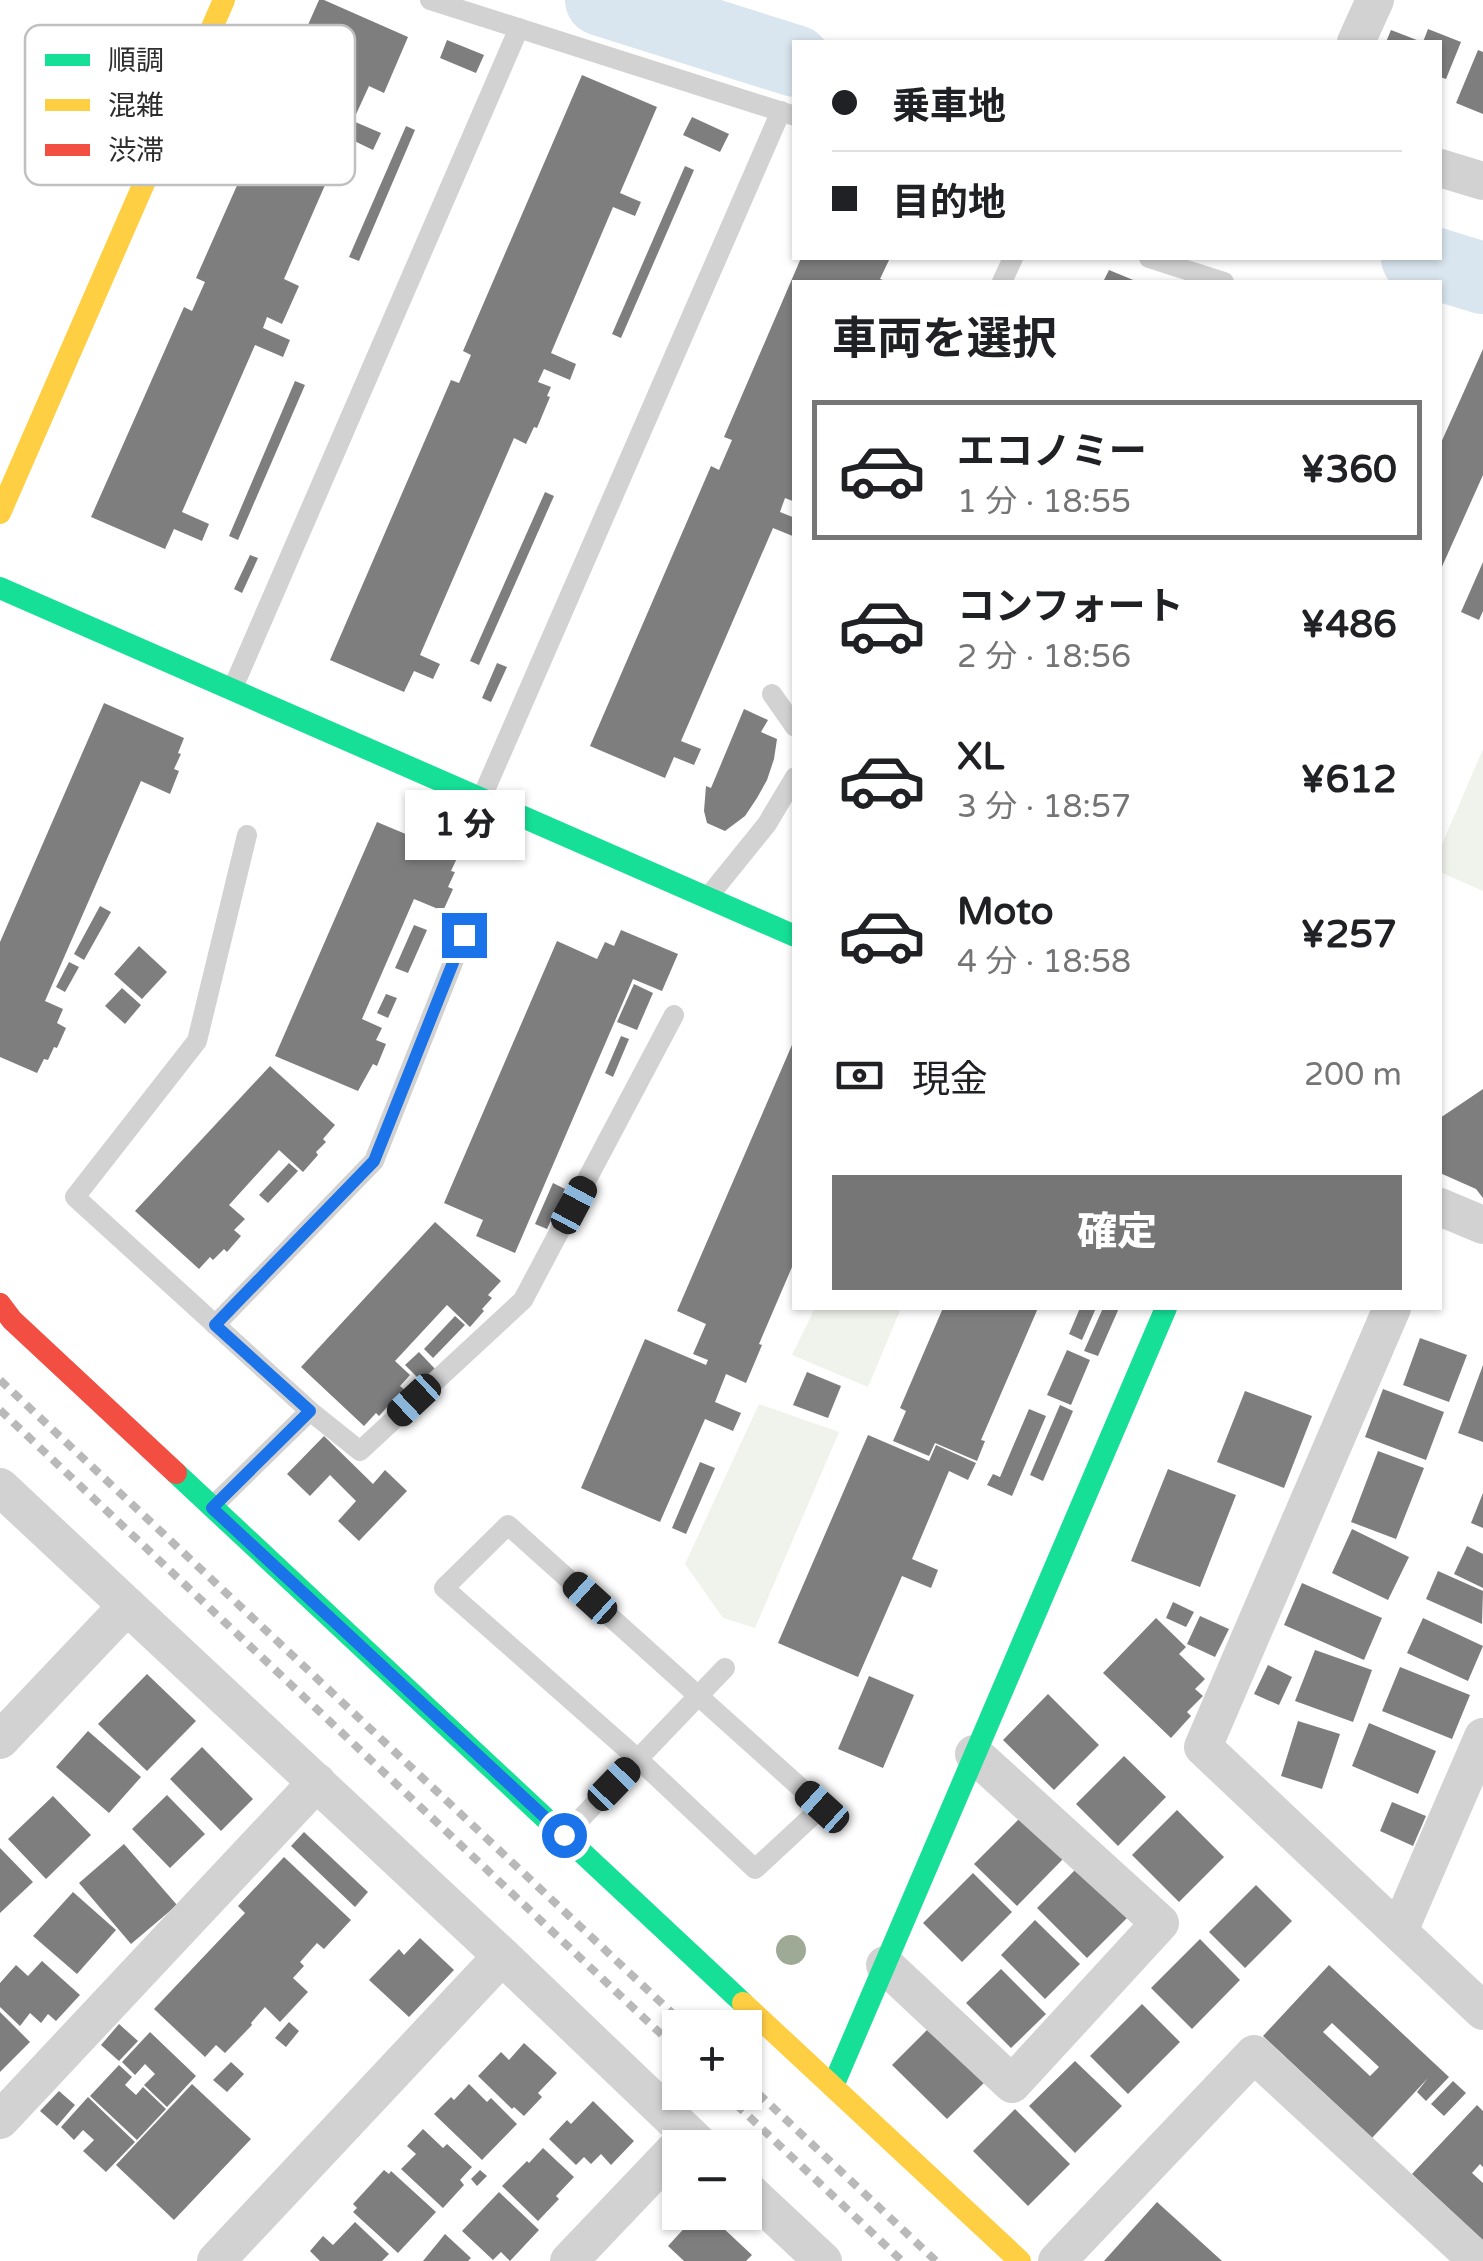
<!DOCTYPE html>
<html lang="ja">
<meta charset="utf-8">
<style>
:root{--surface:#fff;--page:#f2f2f2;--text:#202124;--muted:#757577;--line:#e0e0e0;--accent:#767676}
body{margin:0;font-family:"Varela Round","Noto Sans JP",sans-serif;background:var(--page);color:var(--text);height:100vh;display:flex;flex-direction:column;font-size:38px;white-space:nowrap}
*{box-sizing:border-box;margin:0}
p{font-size:32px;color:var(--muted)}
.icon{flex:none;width:55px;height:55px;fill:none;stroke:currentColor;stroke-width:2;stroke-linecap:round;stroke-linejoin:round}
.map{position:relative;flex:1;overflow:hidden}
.side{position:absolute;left:792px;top:280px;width:650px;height:1030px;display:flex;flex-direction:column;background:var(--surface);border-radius:0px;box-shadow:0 2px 8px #0004}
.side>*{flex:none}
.guide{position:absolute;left:792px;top:40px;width:650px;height:220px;border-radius:0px;box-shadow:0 2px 8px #0004;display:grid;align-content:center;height:220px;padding:0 40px;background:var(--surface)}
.fabs{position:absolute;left:662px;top:2010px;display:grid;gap:20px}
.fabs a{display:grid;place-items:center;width:100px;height:100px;border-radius:0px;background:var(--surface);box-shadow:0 2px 8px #0004;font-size:50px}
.end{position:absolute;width:45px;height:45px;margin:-22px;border:12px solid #1a73e8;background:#fff;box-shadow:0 0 0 5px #fff}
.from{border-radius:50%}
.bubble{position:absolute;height:70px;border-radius:0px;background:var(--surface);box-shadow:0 2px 8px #0004;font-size:32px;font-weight:800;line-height:70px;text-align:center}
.car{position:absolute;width:30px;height:60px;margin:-30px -15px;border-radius:12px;box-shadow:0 0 8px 2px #0007;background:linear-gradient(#222 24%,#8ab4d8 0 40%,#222 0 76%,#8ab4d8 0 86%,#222 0)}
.guide b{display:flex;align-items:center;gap:35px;height:95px;font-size:38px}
.guide b+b{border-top:2px solid var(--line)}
.guide i{width:25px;height:25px;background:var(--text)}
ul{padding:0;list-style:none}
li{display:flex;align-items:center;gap:30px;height:140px;margin:0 20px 15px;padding:0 20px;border:5px solid transparent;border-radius:0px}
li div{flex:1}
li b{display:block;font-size:38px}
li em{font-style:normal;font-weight:800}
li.selected{border-color:var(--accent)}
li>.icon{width:90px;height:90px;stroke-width:1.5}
h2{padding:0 40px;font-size:45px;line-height:120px}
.pay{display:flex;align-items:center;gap:25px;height:110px;padding:0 40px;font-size:38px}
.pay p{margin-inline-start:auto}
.primary-button{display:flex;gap:20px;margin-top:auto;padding:20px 40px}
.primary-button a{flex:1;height:115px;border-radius:0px;background:var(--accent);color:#fff;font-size:40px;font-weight:800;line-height:115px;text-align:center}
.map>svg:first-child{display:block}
.green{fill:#f0f3ec}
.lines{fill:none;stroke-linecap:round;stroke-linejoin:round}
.river{stroke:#dae6ef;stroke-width:72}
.building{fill:#7e7e7e;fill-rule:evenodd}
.lane{stroke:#d2d2d2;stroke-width:20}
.street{stroke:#d2d2d2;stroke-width:38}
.fast{stroke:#16e098;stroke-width:22}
.slow{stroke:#ffcf43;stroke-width:22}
.jam{stroke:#f24e42;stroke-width:22}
.rail{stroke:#b9b9b9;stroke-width:8;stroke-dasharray:10 8;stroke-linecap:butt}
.tree{fill:#9eaa95}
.route{stroke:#1a73e8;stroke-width:12}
.key{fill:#fff;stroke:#c0c0c0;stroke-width:2.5}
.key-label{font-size:28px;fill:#2d2d2d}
</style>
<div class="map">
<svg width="1483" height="2261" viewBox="0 0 1483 2261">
<rect width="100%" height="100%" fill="#fff"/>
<g class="green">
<polygon points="1483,749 1483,891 1440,872 1440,849"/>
<polygon points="815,1308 901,1308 868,1387 792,1355"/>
<polygon points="759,1404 839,1432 755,1628 723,1618 685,1564"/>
</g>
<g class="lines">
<g class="river">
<polyline points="601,0 795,61"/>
<polyline points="1417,258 1483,278"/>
</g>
</g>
<g class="building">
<polygon points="319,0 324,0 408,37 384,93 369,86 353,121 381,133 373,150 346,137 284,279 299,286 282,324 267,317 263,328 290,340 283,357 255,345 182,512 209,524 202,541 174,529 165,549 91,517 184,307 192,311 205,282 196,278"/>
<polygon points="1428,29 1461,42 1446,79 1440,77 1440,42 1423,42"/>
<polygon points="1391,30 1422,42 1386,42"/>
<polygon points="447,40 484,55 476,73 440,58"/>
<polygon points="1478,50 1483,52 1483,114 1456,103"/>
<polygon points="582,75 657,107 620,193 641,202 635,216 613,207 551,353 576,364 570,380 544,369 538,382 551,387 547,396 550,397 537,428 534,427 526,444 514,438 420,655 440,664 433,679 414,671 404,692 330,660 451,380 459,383 471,355 463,351"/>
<polygon points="692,117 729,134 720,152 683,135"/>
<polygon points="406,126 415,130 359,261 349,257"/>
<polygon points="685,166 694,170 621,338 612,334"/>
<polygon points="801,258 890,258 880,279 889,282 795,282 795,502 785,498 780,512 795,518 795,537 773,528 681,741 701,749 694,765 674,757 665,778 590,746 711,466 719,470 732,440 724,437"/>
<polygon points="1109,270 1138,282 1103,282"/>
<polygon points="1483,349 1483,475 1440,571 1440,445"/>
<polygon points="295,381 305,385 238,540 229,536"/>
<polygon points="545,492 554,496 479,665 470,661"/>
<polygon points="250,555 258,558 242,593 234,589"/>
<polygon points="1483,562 1483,611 1479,620 1461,612"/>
<polygon points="497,663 507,667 491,702 482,698"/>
<polygon points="104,703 184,738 178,753 181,754 174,769 179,771 170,794 141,781 45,1001 63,1009 57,1023 66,1028 57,1048 54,1047 48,1060 44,1059 37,1073 0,1057 0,942"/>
<polygon points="744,709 768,720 761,732 777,739 774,759 767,780 757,798 745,816 725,831 707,823 704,811 706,786 711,788"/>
<polygon points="377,822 458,856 451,871 455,872 448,887 453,889 443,911 414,899 362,1019 382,1028 376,1040 386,1044 377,1066 373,1064 358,1091 275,1056"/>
<polygon points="100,906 111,912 84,960 74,954"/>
<polygon points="414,925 427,930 408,973 395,968"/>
<polygon points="621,930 678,954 662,991 633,979 515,1253 476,1236 483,1220 444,1203 557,941 597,959 605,942 614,946"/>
<polygon points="139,946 167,972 142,999 114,974"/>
<polygon points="69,962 79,967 65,992 56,987"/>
<polygon points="634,984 653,993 637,1030 617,1022"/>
<polygon points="122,988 141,1005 125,1024 105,1006"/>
<polygon points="386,994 397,998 388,1018 377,1013"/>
<polygon points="621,1036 629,1039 613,1077 605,1073"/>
<polygon points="795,1038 795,1260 759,1344 762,1345 746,1383 726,1374 715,1402 741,1413 733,1431 705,1419 660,1522 581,1488 645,1339 706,1365 708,1360 693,1354 706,1324 677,1311"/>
<polygon points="270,1066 335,1125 323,1139 326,1142 316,1152 318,1155 303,1172 279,1150 229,1205 245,1219 234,1230 241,1236 227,1252 224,1249 213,1260 210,1257 199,1269 135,1211"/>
<polygon points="1483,1089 1483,1198 1476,1189 1440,1173 1440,1118"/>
<polygon points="289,1163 298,1171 268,1203 259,1195"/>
<polygon points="553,1183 565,1189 547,1229 535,1224"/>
<polygon points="435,1222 501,1281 488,1295 492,1298 482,1309 484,1311 470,1327 447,1305 395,1361 410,1375 400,1386 407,1392 393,1408 389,1405 379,1416 376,1413 364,1426 301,1367"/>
<polygon points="943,1308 1038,1308 981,1440 985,1441 977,1461 935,1443 929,1456 893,1441 906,1411 900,1408"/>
<polygon points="1080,1308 1096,1308 1082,1340 1069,1334"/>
<polygon points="1103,1308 1119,1308 1098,1356 1084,1351"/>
<polygon points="455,1316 465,1325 433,1358 424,1349"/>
<polygon points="1420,1338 1467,1355 1449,1402 1403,1385"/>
<polygon points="1067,1350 1090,1360 1071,1405 1047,1395"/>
<polygon points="419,1352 436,1370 422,1382 405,1365"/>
<polygon points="1483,1365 1483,1442 1458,1433"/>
<polygon points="807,1372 841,1386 828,1418 793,1405"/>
<polygon points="1383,1389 1444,1412 1426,1460 1365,1437"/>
<polygon points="1245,1391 1312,1416 1284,1488 1217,1462"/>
<polygon points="1060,1405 1073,1411 1043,1481 1030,1475"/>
<polygon points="1029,1409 1046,1416 1012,1496 987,1485 993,1474 1000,1477"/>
<polygon points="868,1435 929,1461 936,1445 976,1463 968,1480 949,1471 912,1559 938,1570 931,1588 902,1576 858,1677 778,1643"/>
<polygon points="324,1436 373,1484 385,1470 407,1491 359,1541 338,1521 356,1501 330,1475 310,1496 287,1474"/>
<polygon points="1378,1451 1424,1468 1396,1539 1351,1522"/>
<polygon points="700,1462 715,1468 686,1534 672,1528"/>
<polygon points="1168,1469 1236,1495 1200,1587 1131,1561"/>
<polygon points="1483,1493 1483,1528 1471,1523"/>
<polygon points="1352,1529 1409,1557 1388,1600 1332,1573"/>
<polygon points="1467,1546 1483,1554 1483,1588 1454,1574"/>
<polygon points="1438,1571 1483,1591 1482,1624 1426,1599"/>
<polygon points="1302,1583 1382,1618 1364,1660 1284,1625"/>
<polygon points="1173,1602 1194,1612 1186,1627 1166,1618"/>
<polygon points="1200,1616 1229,1629 1215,1657 1187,1644"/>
<polygon points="1156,1618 1186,1647 1179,1654 1205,1679 1195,1689 1203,1696 1187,1712 1191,1716 1171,1738 1103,1673"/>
<polygon points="1423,1618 1483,1646 1468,1681 1407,1653"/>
<polygon points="1315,1650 1372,1670 1353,1722 1295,1701"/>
<polygon points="1268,1665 1292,1677 1279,1705 1254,1694"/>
<polygon points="1400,1667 1470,1695 1452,1739 1382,1711"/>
<polygon points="147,1674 196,1721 147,1771 98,1724"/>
<polygon points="869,1676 914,1695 883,1768 838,1749"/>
<polygon points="1048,1694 1099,1745 1054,1790 1003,1740"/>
<polygon points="1298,1721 1340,1734 1322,1789 1281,1776"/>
<polygon points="1369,1723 1436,1751 1418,1794 1352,1766"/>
<polygon points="88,1731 141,1777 109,1813 56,1767"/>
<polygon points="202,1747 253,1799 221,1831 170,1779"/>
<polygon points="1124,1756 1166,1797 1118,1846 1076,1804"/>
<polygon points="167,1795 205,1834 170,1868 132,1829"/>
<polygon points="53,1796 91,1835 46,1879 8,1839"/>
<polygon points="1392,1802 1426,1816 1413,1846 1380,1831"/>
<polygon points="1177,1810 1224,1857 1179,1902 1132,1855"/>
<polygon points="1022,1816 1064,1858 1017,1906 974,1864"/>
<polygon points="304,1832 368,1892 355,1907 291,1846"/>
<polygon points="124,1844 177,1905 131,1944 79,1883"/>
<polygon points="0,1848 33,1882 0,1913"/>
<polygon points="284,1857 351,1920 324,1949 317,1943 300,1962 304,1966 293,1978 308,1992 280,2022 265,2007 251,2023 252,2025 225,2053 216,2045 205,2057 154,2009 245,1913 238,1906"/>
<polygon points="1081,1864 1131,1914 1087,1958 1037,1908"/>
<polygon points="973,1873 1012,1912 962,1962 923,1923"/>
<polygon points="1256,1885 1292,1921 1245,1968 1209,1932"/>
<polygon points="73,1892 116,1930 77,1974 33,1936"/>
<polygon points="1035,1920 1080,1964 1045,1999 1001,1955"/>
<polygon points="420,1938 454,1970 409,2017 369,1980 399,1949 404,1955"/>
<polygon points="1200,1939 1240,1980 1192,2029 1151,1988"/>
<polygon points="42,1961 80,1995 56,2021 48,2014 41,2023 30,2013 20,2026 0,2007 0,1983 16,1965 28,1976"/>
<path d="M1329,1965L1449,2077L1426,2101L1417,2092L1428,2078L1372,2138L1263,2036ZM1332,2023L1379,2067L1370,2076L1323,2032Z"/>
<polygon points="1001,1969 1046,2014 1011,2048 966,2003"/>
<polygon points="1142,2004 1180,2042 1128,2094 1090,2056"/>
<polygon points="0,2012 30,2042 0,2072"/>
<polygon points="289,2022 299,2031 286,2047 275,2038"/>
<polygon points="119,2024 138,2041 119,2061 101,2045"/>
<polygon points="933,2024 988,2079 947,2119 892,2065"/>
<polygon points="150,2032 196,2076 167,2107 144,2085 155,2074 145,2064 135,2075 122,2062"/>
<polygon points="524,2043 557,2073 538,2093 542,2097 524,2116 514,2107 512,2109 478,2076 501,2052 509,2060"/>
<polygon points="1075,2061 1122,2106 1075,2153 1029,2106"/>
<polygon points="231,2062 244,2074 227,2092 213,2080"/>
<polygon points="119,2065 132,2077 125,2085 136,2095 143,2087 166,2109 137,2140 90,2096"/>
<polygon points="1453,2081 1466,2093 1444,2116 1431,2104"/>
<polygon points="192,2084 251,2139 174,2220 116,2165"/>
<polygon points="469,2084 487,2102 491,2098 517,2124 482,2160 434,2114 451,2097 454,2100"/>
<polygon points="59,2091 75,2105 57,2126 40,2111"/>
<polygon points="88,2097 135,2142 106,2172 83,2151 94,2140 83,2130 74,2140 61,2127"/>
<polygon points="593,2101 634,2141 611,2165 601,2154 591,2164 584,2157 576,2165 549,2139 567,2120 571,2124"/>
<polygon points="1477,2105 1483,2111 1483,2167 1480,2164 1472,2173 1483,2183 1483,2241 1412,2174"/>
<polygon points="1015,2109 1070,2164 1028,2206 973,2151"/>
<polygon points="423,2129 443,2148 447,2144 472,2167 460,2180 464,2185 443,2208 401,2169 416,2154 407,2146"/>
<polygon points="543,2148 574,2177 556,2196 559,2199 538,2221 502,2186 527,2161 529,2163"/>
<polygon points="384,2170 389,2174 391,2171 436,2212 398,2253 353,2212 357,2208 353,2204"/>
<polygon points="480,2170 487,2176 477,2186 471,2179"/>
<polygon points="499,2192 539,2230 510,2261 501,2252 493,2260 462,2231"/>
<polygon points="1157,2202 1222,2261 1104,2261"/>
<polygon points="699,2212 706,2212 752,2255 746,2261 684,2261 668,2246"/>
<polygon points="355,2222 389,2254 382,2261 320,2261 310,2251 323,2236 333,2245"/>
<polygon points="445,2234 471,2258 468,2261 423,2261"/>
</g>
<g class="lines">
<g class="lane">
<polyline points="430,0 795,116"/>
<polyline points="1149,258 1224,282"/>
<polyline points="1002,282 1013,258"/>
<polyline points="232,690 519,28"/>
<polyline points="772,694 795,727"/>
<polyline points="482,797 781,111"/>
<polyline points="247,835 197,1041 75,1197 310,1411 360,1451 523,1300 674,1015"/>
<polyline points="708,897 767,824 795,777"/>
<polyline points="215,1325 374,1161 464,935"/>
<polyline points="212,1507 310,1411"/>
<polygon points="508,1525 822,1807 755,1869 638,1759 444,1588"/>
<polyline points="566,1834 725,1668"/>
</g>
<g class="street">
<polyline points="1356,42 1375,0"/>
<polyline points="1440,168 1483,181"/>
<polyline points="1440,1207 1483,1225"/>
<polyline points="1392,1308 1203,1747 1483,2011"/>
<polyline points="0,1487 502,1956 703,2148"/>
<polyline points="0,1740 127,1606"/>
<polyline points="1399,1931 1483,1737"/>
<polyline points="885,1965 1012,2084 1160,1923 974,1754"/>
<polyline points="0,2120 317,1782"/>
<polyline points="745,2188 823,2261"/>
<polyline points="216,2261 502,1956"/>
<polyline points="569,2261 689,2135"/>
<polyline points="1057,2261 1254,2054 1478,2261"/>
</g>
<g class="fast">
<polyline points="0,588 795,936"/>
<polyline points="176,1473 743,2003"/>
<polyline points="833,2086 1166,1308"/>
</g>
<g class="slow">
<polyline points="0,513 224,0"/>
<polyline points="743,2003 1020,2261"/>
</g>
<polyline class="jam" points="0,1304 12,1320 176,1473"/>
<g class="rail">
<polyline points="0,1380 688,2028"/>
<polyline points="0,1410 680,2052"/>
<polyline points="745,2081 936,2261"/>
<polyline points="723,2092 902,2261"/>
</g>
</g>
<circle class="tree" cx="791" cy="1950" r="15"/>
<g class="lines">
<polyline class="route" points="464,935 374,1161 215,1325 310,1411 212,1508 564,1835"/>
</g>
<rect x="25" y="25" width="330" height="160" rx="15" class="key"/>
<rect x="45" y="54" width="45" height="12" fill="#16e098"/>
<rect x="45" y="99" width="45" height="12" fill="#ffcf43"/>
<rect x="45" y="144" width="45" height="12" fill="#f24e42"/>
<g class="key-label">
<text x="108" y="70">順調</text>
<text x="108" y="115">混雑</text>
<text x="108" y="160">渋滞</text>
</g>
</svg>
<div class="fabs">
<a>+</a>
<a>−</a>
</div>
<i class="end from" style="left:564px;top:1835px"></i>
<i class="end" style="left:464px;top:935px"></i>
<div class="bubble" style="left:405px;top:790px;width:120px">1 分</div>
<i class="car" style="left:574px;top:1205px;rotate:28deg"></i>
<i class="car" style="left:414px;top:1400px;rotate:227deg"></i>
<i class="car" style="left:590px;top:1598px;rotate:312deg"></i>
<i class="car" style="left:614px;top:1784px;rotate:44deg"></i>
<i class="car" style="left:822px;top:1807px;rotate:312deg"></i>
<div class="guide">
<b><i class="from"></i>乗車地</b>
<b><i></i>目的地</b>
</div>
<section class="side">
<h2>車両を選択</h2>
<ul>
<li class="selected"><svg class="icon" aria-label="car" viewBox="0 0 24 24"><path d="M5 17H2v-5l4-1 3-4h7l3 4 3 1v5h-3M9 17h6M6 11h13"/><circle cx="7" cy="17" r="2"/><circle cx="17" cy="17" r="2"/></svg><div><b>エコノミー</b><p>1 分 · 18:55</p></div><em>¥360</em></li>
<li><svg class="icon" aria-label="car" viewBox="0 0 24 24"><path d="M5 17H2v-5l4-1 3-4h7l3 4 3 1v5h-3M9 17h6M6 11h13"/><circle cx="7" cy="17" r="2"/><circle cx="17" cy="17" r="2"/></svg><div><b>コンフォート</b><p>2 分 · 18:56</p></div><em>¥486</em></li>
<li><svg class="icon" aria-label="car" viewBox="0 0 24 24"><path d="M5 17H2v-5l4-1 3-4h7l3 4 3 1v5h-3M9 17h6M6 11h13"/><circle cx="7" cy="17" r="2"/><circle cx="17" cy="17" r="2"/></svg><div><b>XL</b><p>3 分 · 18:57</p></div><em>¥612</em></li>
<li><svg class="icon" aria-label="car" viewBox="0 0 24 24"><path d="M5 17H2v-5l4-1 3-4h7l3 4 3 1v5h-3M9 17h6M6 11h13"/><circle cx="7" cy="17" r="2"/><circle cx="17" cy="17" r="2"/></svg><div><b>Moto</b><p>4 分 · 18:58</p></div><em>¥257</em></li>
</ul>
<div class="pay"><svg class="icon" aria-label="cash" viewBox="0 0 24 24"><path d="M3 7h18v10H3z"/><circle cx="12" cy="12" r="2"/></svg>現金<p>200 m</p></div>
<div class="primary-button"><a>確定</a></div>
</section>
</div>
